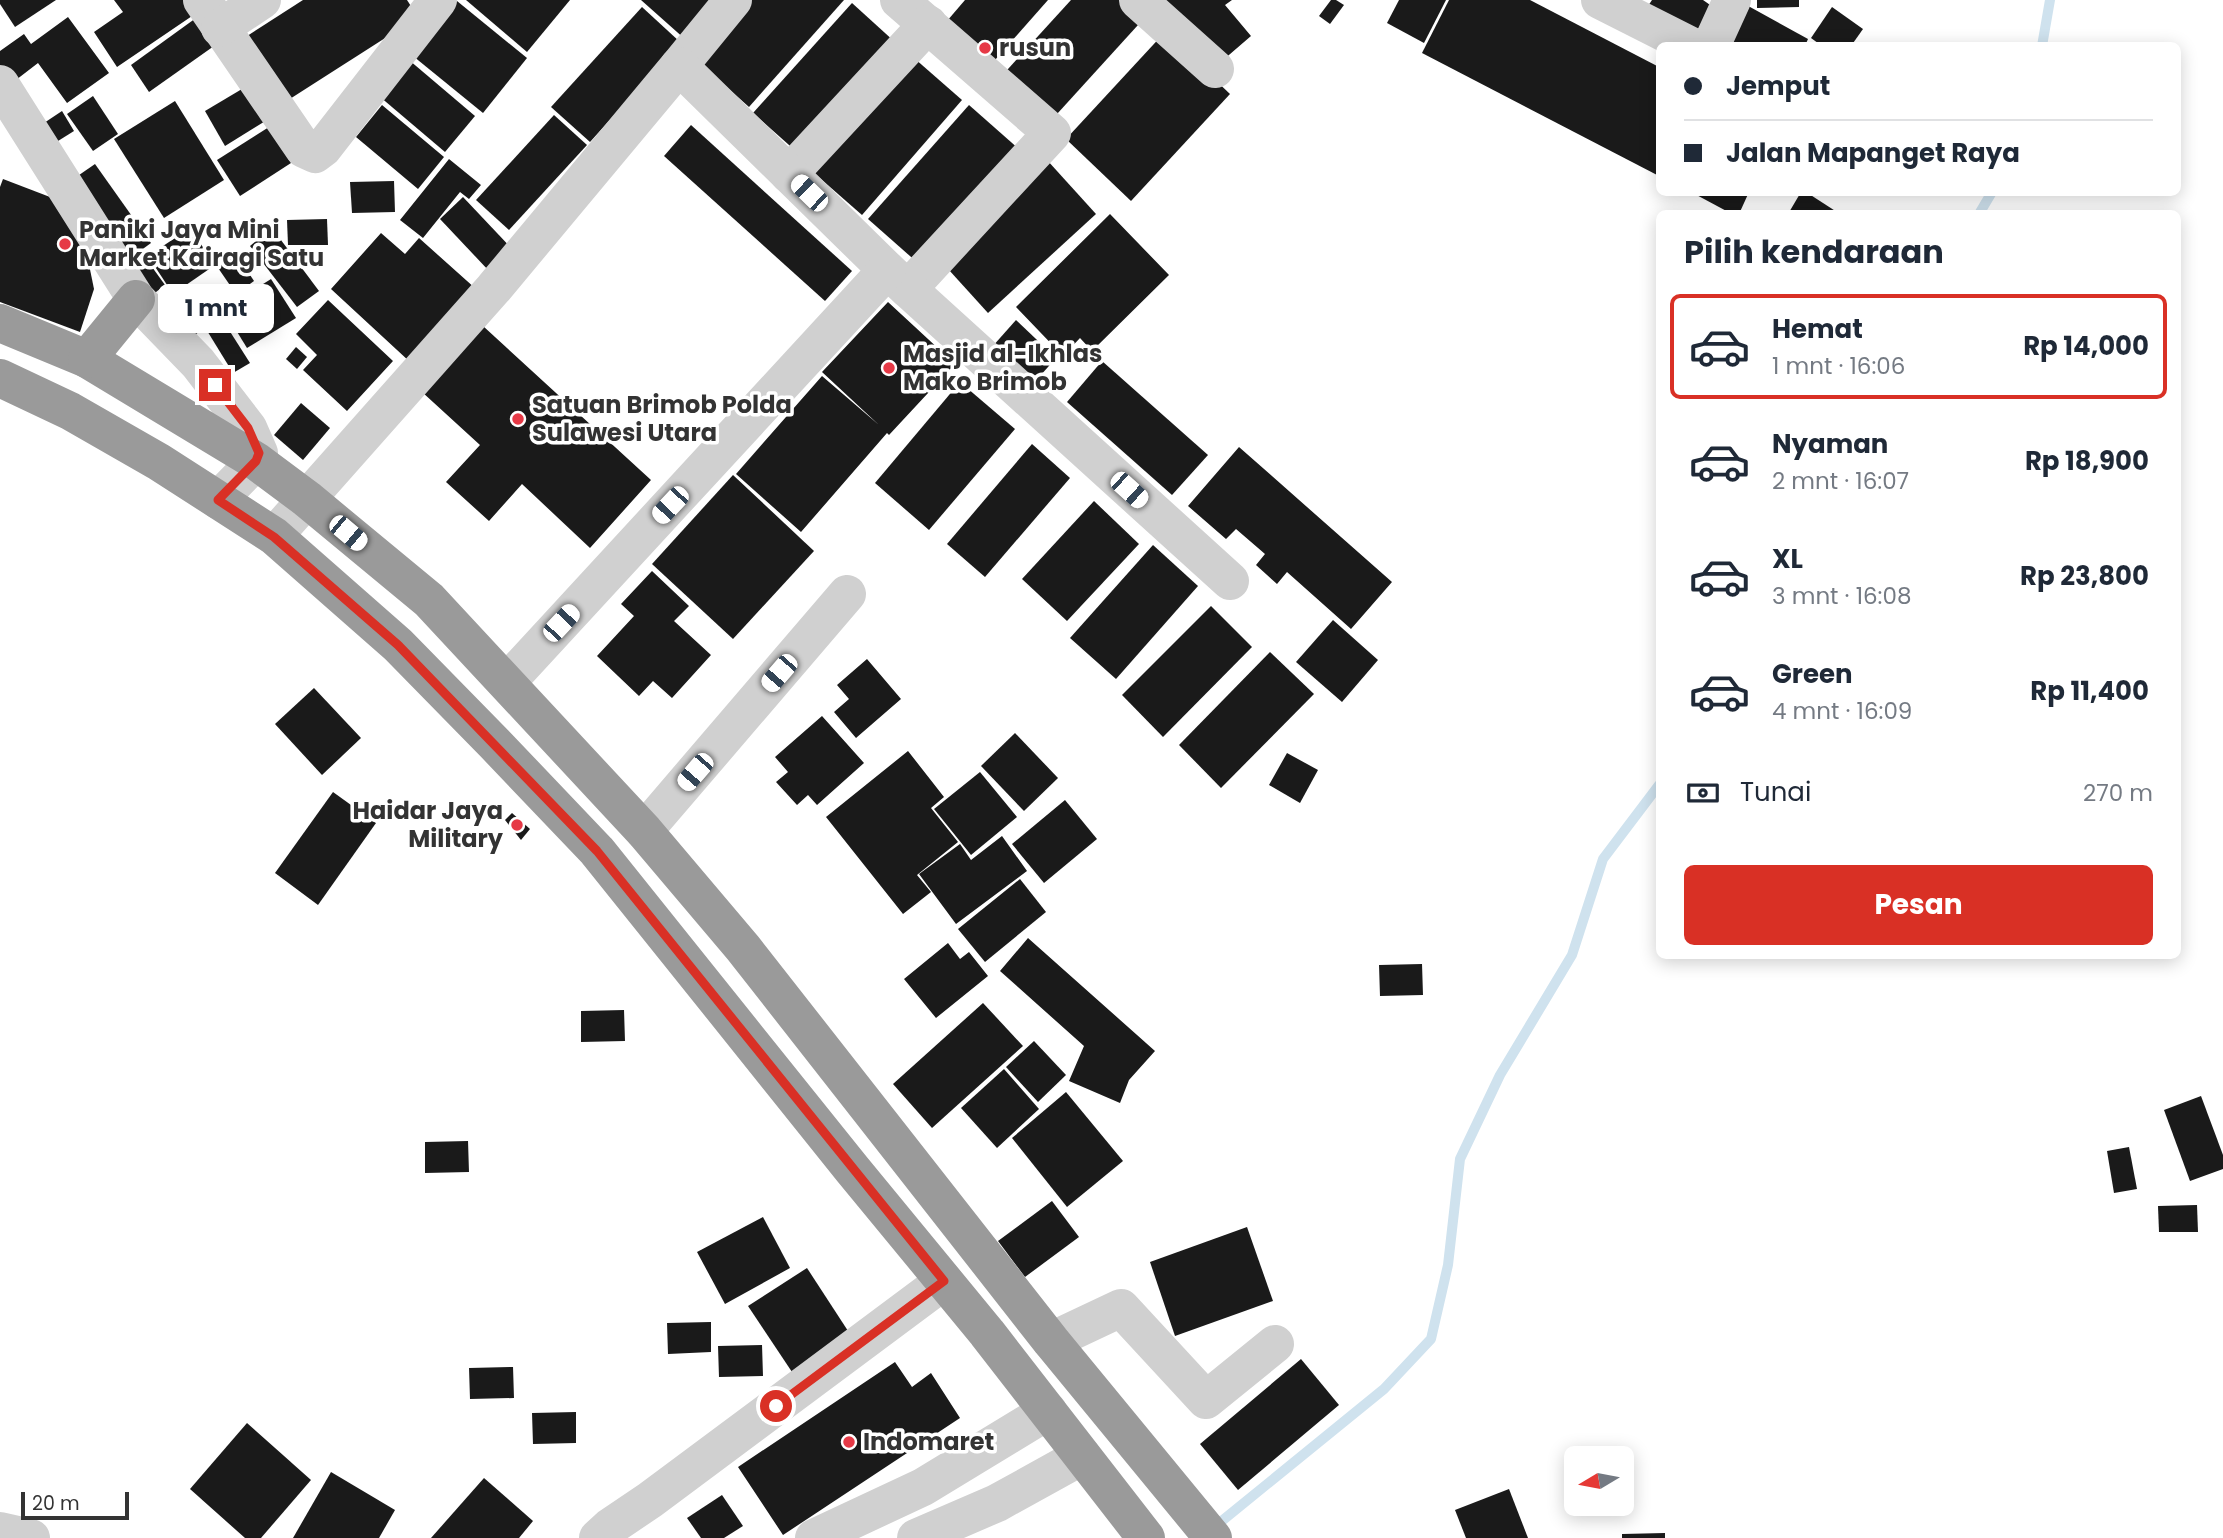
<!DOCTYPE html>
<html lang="id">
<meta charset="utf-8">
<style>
:root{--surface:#fff;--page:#f6f6f7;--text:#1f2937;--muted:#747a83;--line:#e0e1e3;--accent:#d93025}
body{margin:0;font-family:Poppins,sans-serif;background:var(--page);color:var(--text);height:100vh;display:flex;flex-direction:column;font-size:26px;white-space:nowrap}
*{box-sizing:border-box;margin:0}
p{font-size:23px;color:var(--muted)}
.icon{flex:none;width:38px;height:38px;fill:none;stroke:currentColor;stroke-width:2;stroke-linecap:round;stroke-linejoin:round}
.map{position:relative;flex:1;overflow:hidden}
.side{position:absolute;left:1656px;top:210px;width:525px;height:749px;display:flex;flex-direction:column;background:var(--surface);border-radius:10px;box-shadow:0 4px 18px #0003}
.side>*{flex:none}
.hud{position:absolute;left:1656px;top:42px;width:525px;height:154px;border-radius:10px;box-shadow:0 4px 18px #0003;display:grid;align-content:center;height:154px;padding:0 28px;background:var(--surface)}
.needle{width:46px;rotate:260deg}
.buttons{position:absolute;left:1564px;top:1446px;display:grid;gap:14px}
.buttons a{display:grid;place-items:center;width:70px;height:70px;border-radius:10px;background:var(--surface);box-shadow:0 4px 18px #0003;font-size:35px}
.scale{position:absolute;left:21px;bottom:18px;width:108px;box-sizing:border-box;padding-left:7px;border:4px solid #333;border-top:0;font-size:19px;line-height:24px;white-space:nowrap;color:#333;-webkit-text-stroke:5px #fff;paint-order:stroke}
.end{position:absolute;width:32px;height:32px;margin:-16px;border:9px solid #d93025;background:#fff;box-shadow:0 0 0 4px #fff}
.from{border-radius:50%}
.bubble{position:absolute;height:49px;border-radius:10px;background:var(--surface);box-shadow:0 4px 18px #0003;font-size:23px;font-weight:700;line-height:49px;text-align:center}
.car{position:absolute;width:21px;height:42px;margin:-21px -10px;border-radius:9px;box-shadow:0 0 5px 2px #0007;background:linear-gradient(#fff 24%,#345 0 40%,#fff 0 76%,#345 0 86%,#fff 0)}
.hud b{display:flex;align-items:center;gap:24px;height:66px;font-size:26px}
.hud b+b{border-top:2px solid var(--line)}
.hud i{width:18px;height:18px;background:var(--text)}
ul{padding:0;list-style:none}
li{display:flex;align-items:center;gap:21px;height:105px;margin:0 14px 10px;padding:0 14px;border:4px solid transparent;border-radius:10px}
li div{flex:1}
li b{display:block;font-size:26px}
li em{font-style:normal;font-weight:700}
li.on{border-color:var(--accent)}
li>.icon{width:63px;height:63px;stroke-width:1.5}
h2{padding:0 28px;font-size:32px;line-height:84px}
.pay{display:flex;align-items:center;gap:18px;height:77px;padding:0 28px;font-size:26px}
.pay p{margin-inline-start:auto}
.action{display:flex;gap:14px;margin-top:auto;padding:14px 28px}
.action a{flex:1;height:80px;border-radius:10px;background:var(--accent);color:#fff;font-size:28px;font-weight:700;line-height:80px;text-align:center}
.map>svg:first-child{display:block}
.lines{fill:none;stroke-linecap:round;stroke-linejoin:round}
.stream{stroke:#cfe2ee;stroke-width:10}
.building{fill:#1a1a1a}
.minor{stroke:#d0d0d0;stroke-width:38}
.highway{stroke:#9a9a9a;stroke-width:38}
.route{stroke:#d93025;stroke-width:9}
.poi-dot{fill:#e63946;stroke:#fff;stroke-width:2.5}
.labels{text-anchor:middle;stroke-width:7;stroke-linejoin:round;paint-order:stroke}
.poi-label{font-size:24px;font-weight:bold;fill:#333;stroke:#fff;text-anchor:start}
</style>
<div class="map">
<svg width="2223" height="1538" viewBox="0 0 2223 1538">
<rect width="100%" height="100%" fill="#fff"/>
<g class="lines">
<g class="stream">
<polyline points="2042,46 2050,0"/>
<polyline points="1979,214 1992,192"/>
<polyline points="1212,1529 1384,1389 1431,1339 1448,1265 1460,1159 1500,1075 1572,955 1603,859 1659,785"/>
</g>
</g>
<g class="building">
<polygon points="0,0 56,0 15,27 0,4"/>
<polygon points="114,0 185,0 195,14 117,67 94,32 123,12"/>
<polygon points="303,0 407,0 418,17 282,104 241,40"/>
<polygon points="466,0 570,0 527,52"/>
<polygon points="641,0 721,0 686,40"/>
<polygon points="744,0 844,0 749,107 693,57"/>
<polygon points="965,0 1048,0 987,69 941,28"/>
<polygon points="1071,0 1134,0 1148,14 1047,125 998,80"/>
<polygon points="1160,0 1232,0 1225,5 1251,36 1215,67"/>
<polygon points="1331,0 1336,0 1344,5 1330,24 1319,16"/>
<polygon points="1399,0 1446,0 1424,43 1387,23"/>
<polygon points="1449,0 1530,0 1659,67 1659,176 1422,53"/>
<polygon points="1652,0 1703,0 1713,7 1689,43 1644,12"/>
<polygon points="1757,0 1799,0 1799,7 1757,8"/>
<polygon points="457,1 527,58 483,113 413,56"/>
<polygon points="1741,2 1808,39 1805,46 1726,46"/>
<polygon points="852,3 896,43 798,153 753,113"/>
<polygon points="642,7 680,42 590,142 551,107"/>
<polygon points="1832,7 1863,29 1851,46 1822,46 1811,38"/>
<polygon points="68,17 109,73 67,103 38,63 12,83 0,67 0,51 24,34 31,44"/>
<polygon points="196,18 214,46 149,92 131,65"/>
<polygon points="1165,32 1230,94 1131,201 1066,139"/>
<polygon points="906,51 962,100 862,215 806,166"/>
<polygon points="409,60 475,116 445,152 379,96"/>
<polygon points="247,86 267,120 225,146 205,111"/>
<polygon points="93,96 118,134 93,151 67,114"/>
<polygon points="175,101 224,180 164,218 114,139"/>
<polygon points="382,105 444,157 418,189 356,137"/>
<polygon points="969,105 1020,150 919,264 868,219"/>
<polygon points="62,111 74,131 50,146 38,127"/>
<polygon points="554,115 587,145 509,230 476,200"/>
<polygon points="691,125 852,271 825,301 664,156"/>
<polygon points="269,127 291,163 240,196 217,160"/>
<polygon points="449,159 481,185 469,199 460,192 423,238 400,220"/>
<polygon points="1047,160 1096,214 988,313 939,259"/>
<polygon points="95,164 151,243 125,262 69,182"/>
<polygon points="3,179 50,197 84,240 94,289 80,332 0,302 0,187"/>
<polygon points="394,181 395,212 352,213 350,182"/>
<polygon points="1691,192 1749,192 1739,214 1732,214"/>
<polygon points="1801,192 1806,192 1840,214 1788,214"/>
<polygon points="463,197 513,250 490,272 440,219"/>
<polygon points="1110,214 1169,275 1092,351 1080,338 1063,356 1016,307"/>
<polygon points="327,219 328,245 288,245 287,220"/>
<polygon points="190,228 215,265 173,294 148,256"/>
<polygon points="272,228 319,291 297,307 250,246"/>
<polygon points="381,233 405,254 419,238 476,289 410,362 331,289"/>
<polygon points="233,249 254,281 236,294 214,262"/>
<polygon points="147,260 165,285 142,303 123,277"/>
<polygon points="271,279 296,318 247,348 223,309"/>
<polygon points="193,287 215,322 188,339 166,304"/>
<polygon points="328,300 393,361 347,411 303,370 317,355 296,334"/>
<polygon points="888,302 955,364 889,435 887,433 801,532 736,474 822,376 879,425 822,372"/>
<polygon points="222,319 250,363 233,373 206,329"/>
<polygon points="1016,320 1056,358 1032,385 992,347"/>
<polygon points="483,326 651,480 590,548 522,484 489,521 446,482 480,445 422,392"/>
<polygon points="296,347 307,357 297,369 286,359"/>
<polygon points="1102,361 1208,455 1172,495 1067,402"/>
<polygon points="960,382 1015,429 929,530 875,483"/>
<polygon points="301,403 330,428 303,460 274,435"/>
<polygon points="1032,444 1070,478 985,577 947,544"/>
<polygon points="1239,447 1392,582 1351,629 1287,572 1277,584 1256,565 1265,554 1236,529 1226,539 1188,506"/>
<polygon points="733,475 814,551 733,639 652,564"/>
<polygon points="1094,501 1139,544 1067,621 1022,579"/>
<polygon points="1153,545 1198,586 1116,679 1070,638"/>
<polygon points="652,571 689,606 674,621 711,655 672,698 653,681 639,696 597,656 634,616 621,604"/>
<polygon points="1211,606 1252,647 1163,737 1122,695"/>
<polygon points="1333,620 1378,660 1342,702 1296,662"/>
<polygon points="1270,652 1314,694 1221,788 1179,745"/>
<polygon points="867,659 901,699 856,738 834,712 849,699 837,685"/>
<polygon points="314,688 361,738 322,775 275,724"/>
<polygon points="822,716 864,763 817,805 808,795 797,805 776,782 788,772 775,757"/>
<polygon points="1015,733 1058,778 1024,811 981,766"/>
<polygon points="908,751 944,797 931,808 958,842 917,875 931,892 903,914 826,817"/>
<polygon points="1287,753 1318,770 1300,803 1269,785"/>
<polygon points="980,772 1017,817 971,855 934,809"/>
<polygon points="333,792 376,823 318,905 275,873"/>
<polygon points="1065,800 1097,839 1044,883 1012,844"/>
<polygon points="512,813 530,829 521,840 505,820"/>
<polygon points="1002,836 1027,871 956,924 919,874 960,844 971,860"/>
<polygon points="1020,879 1046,912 985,962 958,929"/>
<polygon points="1028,938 1155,1051 1129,1080 1120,1103 1069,1081 1084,1046 1000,971"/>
<polygon points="948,943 960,959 969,952 988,976 936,1018 904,979"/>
<polygon points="1422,964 1423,995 1380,996 1379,965"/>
<polygon points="983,1003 1023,1046 932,1128 893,1084"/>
<polygon points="624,1010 625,1041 581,1042 581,1011"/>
<polygon points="1034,1041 1066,1075 1038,1102 1006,1067"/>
<polygon points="1004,1069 1039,1109 997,1148 961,1108"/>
<polygon points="1066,1092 1123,1161 1067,1207 1012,1138"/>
<polygon points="2201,1096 2223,1155 2223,1169 2190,1181 2164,1110"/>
<polygon points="468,1141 469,1172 425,1173 425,1142"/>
<polygon points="2129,1147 2137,1189 2114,1193 2107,1151"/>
<polygon points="1052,1201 1079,1237 1025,1277 998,1241"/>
<polygon points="2197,1205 2198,1232 2159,1232 2158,1206"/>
<polygon points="763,1217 790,1268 725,1304 697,1252"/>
<polygon points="1247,1227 1273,1301 1175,1336 1150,1262"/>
<polygon points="807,1268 850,1334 792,1372 748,1306"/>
<polygon points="711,1322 711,1352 668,1354 667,1323"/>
<polygon points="762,1345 763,1376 719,1377 718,1346"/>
<polygon points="1301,1359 1339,1405 1238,1490 1200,1444"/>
<polygon points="895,1362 912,1387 931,1373 960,1418 783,1535 738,1467"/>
<polygon points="513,1367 514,1398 470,1399 469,1368"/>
<polygon points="576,1412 576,1443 533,1444 532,1413"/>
<polygon points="247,1423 311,1480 261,1538 245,1538 190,1489"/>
<polygon points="331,1472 395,1510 379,1538 293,1538"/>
<polygon points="484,1478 533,1521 519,1538 431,1538"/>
<polygon points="1509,1489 1528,1538 1466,1538 1455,1510"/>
<polygon points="722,1495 743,1526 724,1538 701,1538 687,1518"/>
<polygon points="1665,1533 1665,1538 1622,1538 1622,1534"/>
</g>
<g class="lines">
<g class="minor">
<polyline points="202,0 304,149 315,154 323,148 438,0"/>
<polyline points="899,0 1052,133 908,289"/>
<polyline points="1138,0 1215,69"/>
<polyline points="1600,0 1691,46"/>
<polyline points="220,28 262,0"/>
<polyline points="1711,46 1732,0"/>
<polyline points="679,66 733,0"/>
<polyline points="0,84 136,299 198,363 248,428 259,453 256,461 218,500"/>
<polyline points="789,174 928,24"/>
<polyline points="274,536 494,288 679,66 887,270 1230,581"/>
<polyline points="507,682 887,270"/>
<polyline points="644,831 847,594"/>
<polyline points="1051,1341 1121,1308 1206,1400 1275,1344"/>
<polyline points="0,1531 31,1538"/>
<polyline points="598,1538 610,1527 650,1500 944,1281"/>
<polyline points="814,1538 923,1487 1048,1411"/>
<polyline points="916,1538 997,1503 1082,1456"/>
</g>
<g class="highway">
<polyline points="0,323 87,359 256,461 307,499 429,600 644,831 743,948 1051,1341 1213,1538"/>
<polyline points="87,359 136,299"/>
<polyline points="0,378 70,411 159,462 274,536 398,645 495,744 597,851 852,1169 987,1333 1146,1538"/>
</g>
</g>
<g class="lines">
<polyline class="route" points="215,385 248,428 259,453 256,461 218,500 274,537 398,645 597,851 944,1281 776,1406"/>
</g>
<g class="poi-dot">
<circle cx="985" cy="48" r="7"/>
<circle cx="65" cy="244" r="7"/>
<circle cx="889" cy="368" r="7"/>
<circle cx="518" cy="419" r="7"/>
<circle cx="517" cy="825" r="7"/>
<circle cx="849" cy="1442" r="7"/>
</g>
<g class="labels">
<g class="poi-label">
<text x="999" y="56">rusun</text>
<text x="79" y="238">Paniki Jaya Mini<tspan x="79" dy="28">Market Kairagi Satu</tspan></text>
<text x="903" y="362">Masjid al-Ikhlas<tspan x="903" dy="28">Mako Brimob</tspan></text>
<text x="532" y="413">Satuan Brimob Polda<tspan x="532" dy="28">Sulawesi Utara</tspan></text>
<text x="503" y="819" text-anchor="end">Haidar Jaya<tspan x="503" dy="28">Military</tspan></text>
<text x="863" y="1450">Indomaret</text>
</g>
</g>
</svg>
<div class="buttons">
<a><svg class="needle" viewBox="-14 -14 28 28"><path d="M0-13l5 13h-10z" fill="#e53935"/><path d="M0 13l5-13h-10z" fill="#747a83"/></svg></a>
</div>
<div class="scale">20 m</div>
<i class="end from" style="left:776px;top:1406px"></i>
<i class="end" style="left:215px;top:385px"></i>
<div class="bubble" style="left:158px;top:284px;width:116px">1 mnt</div>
<i class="car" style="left:809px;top:193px;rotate:314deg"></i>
<i class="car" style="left:1129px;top:490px;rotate:132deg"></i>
<i class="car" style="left:670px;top:505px;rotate:223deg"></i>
<i class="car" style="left:348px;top:533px;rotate:130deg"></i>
<i class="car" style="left:561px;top:623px;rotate:43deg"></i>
<i class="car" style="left:779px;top:673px;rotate:221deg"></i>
<i class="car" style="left:695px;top:772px;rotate:221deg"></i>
<div class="hud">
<b><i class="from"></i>Jemput</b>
<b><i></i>Jalan Mapanget Raya</b>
</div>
<section class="side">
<h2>Pilih kendaraan</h2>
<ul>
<li class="on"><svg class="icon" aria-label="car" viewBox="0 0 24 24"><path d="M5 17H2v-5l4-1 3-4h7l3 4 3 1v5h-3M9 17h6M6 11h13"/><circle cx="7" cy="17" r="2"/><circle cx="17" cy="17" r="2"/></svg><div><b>Hemat</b><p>1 mnt · 16:06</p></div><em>Rp 14,000</em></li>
<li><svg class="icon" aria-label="car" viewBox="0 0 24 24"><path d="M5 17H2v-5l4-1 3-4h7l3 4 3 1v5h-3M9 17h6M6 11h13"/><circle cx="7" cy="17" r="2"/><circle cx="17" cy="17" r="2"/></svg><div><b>Nyaman</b><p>2 mnt · 16:07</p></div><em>Rp 18,900</em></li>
<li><svg class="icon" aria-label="car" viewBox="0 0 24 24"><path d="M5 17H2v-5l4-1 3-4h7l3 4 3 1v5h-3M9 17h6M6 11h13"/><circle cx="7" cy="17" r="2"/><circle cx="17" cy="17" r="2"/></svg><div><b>XL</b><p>3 mnt · 16:08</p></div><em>Rp 23,800</em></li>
<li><svg class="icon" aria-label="car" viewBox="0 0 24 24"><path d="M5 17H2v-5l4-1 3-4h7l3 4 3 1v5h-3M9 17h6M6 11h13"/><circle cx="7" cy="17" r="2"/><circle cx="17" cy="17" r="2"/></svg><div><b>Green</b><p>4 mnt · 16:09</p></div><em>Rp 11,400</em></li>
</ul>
<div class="pay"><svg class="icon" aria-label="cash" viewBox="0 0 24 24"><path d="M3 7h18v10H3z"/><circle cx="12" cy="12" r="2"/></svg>Tunai<p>270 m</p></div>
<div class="action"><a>Pesan</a></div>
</section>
</div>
